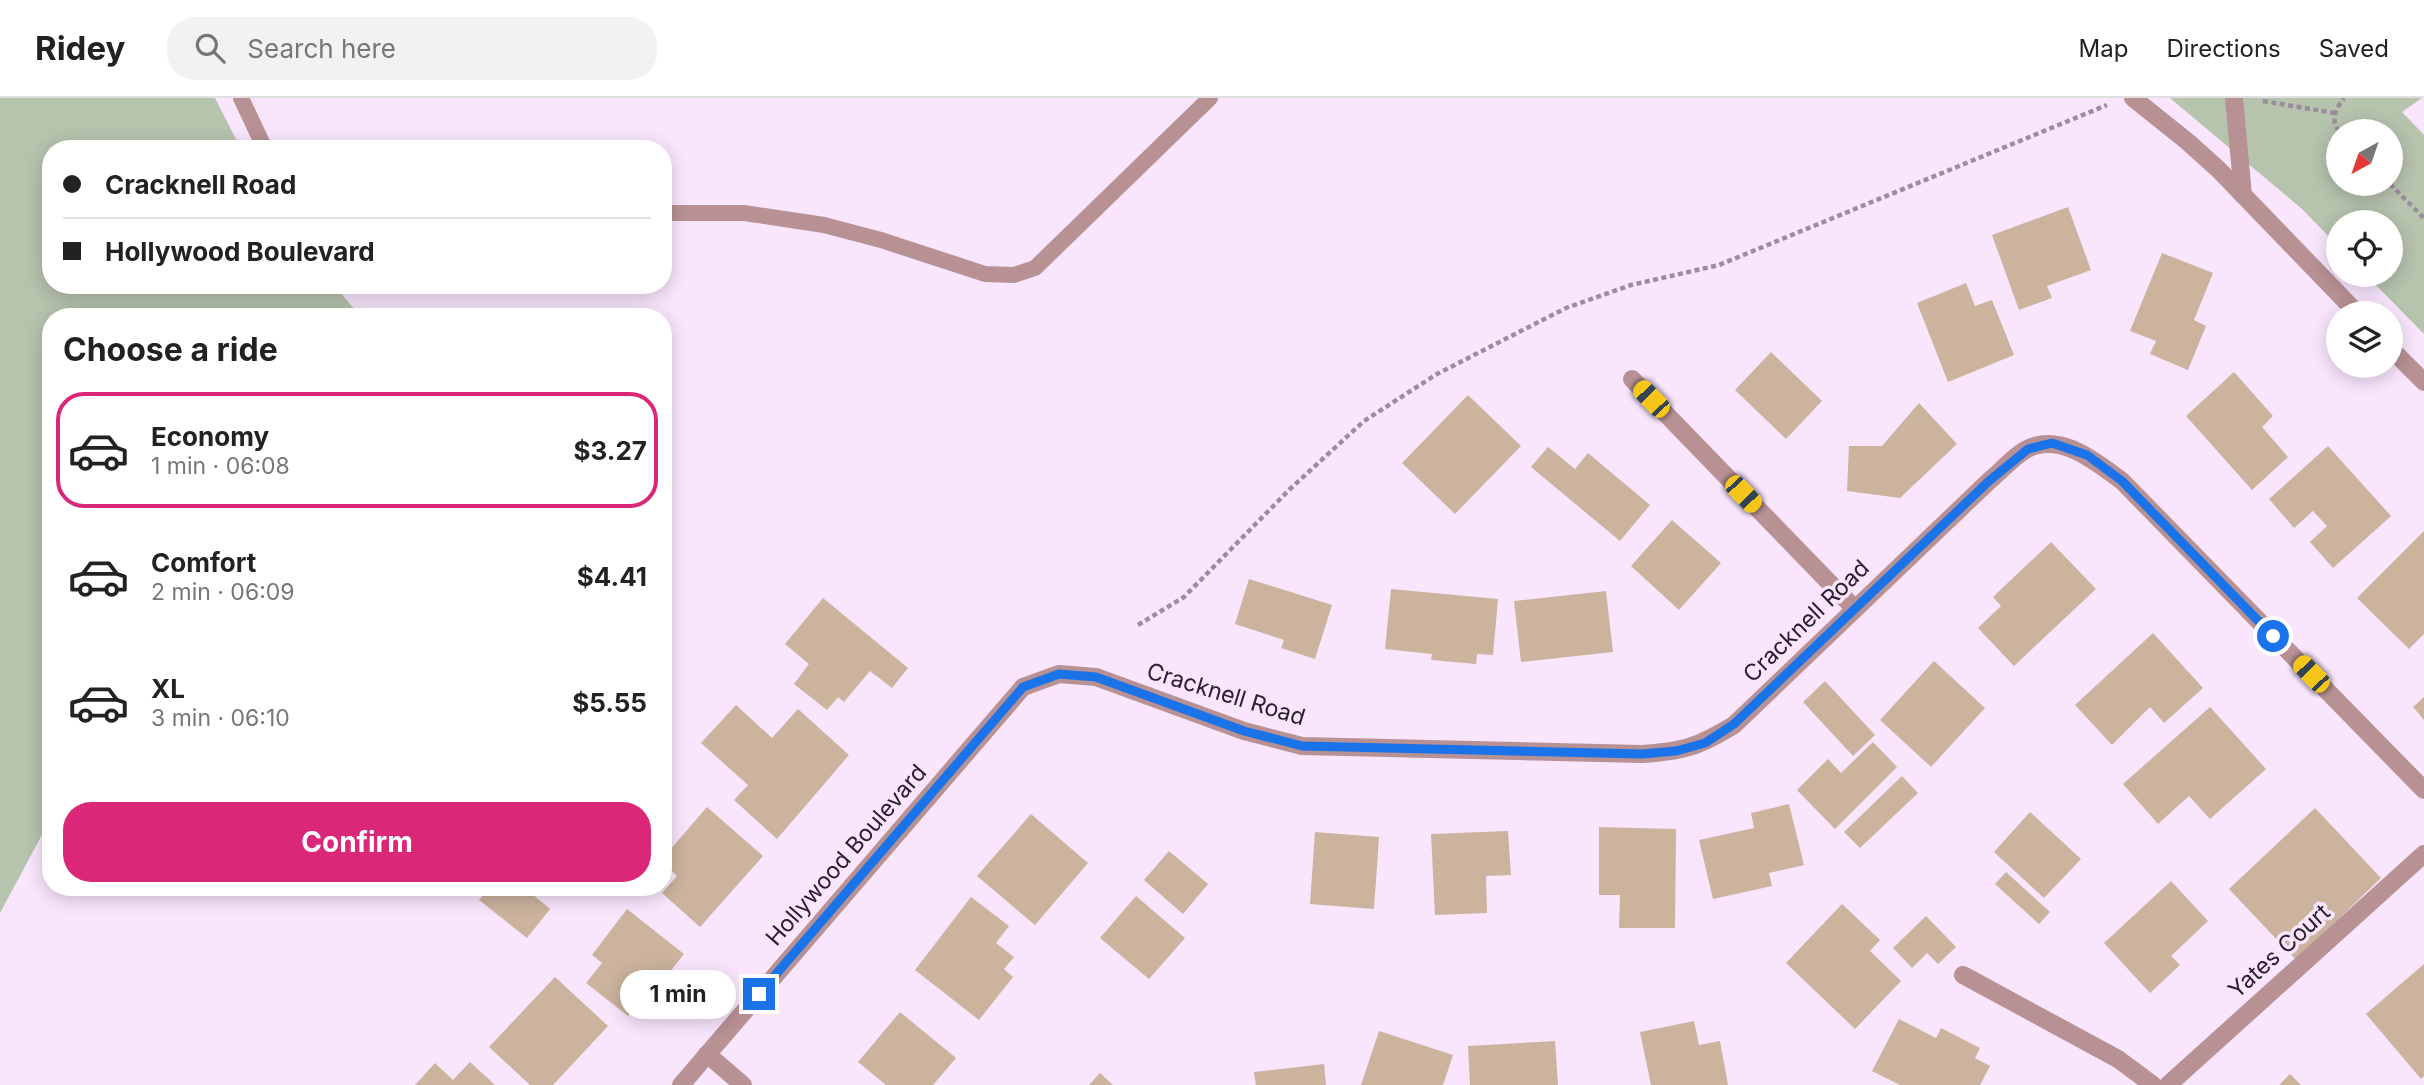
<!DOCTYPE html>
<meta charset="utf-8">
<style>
:root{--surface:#fff;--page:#f2f2f2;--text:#222;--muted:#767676;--line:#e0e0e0;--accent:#db2777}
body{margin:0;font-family:Inter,sans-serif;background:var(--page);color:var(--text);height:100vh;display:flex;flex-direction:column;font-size:26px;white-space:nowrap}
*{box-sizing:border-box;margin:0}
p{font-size:23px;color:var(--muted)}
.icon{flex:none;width:38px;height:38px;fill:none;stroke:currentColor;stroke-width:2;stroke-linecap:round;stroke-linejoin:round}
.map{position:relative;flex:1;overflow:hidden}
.sheet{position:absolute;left:42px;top:210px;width:630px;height:588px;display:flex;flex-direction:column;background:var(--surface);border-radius:28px;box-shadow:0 4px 18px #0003}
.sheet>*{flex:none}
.guide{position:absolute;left:42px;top:42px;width:630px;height:154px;border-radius:28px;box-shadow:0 4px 18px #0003;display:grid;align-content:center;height:154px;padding:0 21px;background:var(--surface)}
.needle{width:46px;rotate:220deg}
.tools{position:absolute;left:2326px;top:21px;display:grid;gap:14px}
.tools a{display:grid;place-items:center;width:77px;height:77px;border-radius:50%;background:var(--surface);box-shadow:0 4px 18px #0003;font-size:35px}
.end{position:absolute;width:32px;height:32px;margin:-16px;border:9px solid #1a73e8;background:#fff;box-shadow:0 0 0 4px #fff}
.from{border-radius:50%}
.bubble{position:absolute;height:49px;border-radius:24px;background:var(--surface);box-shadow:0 4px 18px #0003;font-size:23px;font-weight:700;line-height:49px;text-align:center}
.car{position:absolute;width:21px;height:42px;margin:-21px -10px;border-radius:9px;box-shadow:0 0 5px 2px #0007;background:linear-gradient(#f5c518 24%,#345 0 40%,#f5c518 0 76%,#345 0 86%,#f5c518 0)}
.guide b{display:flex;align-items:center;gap:24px;height:66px;font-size:26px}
.guide b+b{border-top:2px solid var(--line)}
.guide i{width:18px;height:18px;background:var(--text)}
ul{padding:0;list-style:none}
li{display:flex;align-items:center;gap:21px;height:116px;margin:0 14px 10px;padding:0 7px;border:4px solid transparent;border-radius:28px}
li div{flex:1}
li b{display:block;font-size:26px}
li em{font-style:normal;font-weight:700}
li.selected{border-color:var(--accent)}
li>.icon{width:63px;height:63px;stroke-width:1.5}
h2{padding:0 21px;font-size:32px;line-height:84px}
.button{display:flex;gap:14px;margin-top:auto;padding:14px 21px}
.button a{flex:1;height:80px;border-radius:28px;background:var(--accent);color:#fff;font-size:28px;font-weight:700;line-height:80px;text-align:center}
header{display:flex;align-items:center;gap:42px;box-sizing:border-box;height:98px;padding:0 35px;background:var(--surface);border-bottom:2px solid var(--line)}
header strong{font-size:33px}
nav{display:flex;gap:38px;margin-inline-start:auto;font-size:24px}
.search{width:490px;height:63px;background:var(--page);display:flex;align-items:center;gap:18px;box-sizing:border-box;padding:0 24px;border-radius:28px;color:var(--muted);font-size:26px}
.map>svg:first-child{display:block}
.green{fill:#b6c3ad;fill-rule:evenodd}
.building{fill:#cbb39e}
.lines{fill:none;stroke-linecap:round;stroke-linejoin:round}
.path{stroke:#9b8c9e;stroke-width:4.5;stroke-dasharray:5 3.5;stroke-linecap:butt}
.service{stroke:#b79193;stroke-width:16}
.minor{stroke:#b79193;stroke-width:18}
.tertiary{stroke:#b79193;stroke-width:18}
.route{stroke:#1a73e8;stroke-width:9}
.labels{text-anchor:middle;stroke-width:7;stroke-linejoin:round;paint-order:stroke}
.street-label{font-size:23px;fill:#2a212c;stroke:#f9e6fd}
</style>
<header>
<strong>Ridey</strong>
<div class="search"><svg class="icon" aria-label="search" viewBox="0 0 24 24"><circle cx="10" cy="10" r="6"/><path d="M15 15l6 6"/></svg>Search here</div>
<nav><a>Map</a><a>Directions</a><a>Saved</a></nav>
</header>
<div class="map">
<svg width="2424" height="987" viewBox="0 0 2424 987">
<rect width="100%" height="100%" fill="#f9e6fd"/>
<g class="green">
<polygon points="0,0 215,0 241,51 51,51 51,187 334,187 361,219 51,219 51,720 0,815"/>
<path d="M2170,0H2422L2402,14L2424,37V236L2366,177H2390V124H2338V148L2302,111ZM2338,33H2390V86H2338Z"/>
</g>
<g class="building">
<polygon points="2068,109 2091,172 2047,188 2052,200 2019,212 1992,137"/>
<polygon points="2162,155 2213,175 2194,222 2206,228 2188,272 2150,256 2156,243 2130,233"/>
<polygon points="1966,185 1975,208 1992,202 2014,257 1948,284 1917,205"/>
<polygon points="1771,254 1822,303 1786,341 1735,292"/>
<polygon points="2234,274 2273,318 2262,329 2288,359 2252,392 2186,318"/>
<polygon points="1468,297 1521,348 1455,416 1402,365"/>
<polygon points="1919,305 1957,346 1900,400 1847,393 1849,348 1882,348"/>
<polygon points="2328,348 2391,418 2333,470 2310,444 2327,428 2313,413 2294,430 2269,401"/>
<polygon points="1548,349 1575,371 1588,355 1650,407 1620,443 1531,369"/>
<polygon points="1672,422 1721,465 1679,512 1631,468"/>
<polygon points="2424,433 2424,536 2409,551 2357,500"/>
<polygon points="2051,444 2096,491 2014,568 1978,530 2001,508 1993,499"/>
<polygon points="1249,481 1332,507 1315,561 1281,550 1284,542 1235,526"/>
<polygon points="1391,491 1498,501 1493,557 1477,556 1476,566 1431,562 1432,556 1385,551"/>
<polygon points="1606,493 1613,554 1521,564 1514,503"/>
<polygon points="823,500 908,570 892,590 870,573 844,604 838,599 827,612 794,586 809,566 785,546"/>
<polygon points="2153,535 2203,590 2164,625 2150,609 2112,647 2075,607"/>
<polygon points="1934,563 1985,610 1931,669 1880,622"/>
<polygon points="1825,583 1875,637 1853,658 1803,604"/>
<polygon points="2424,599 2424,622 2413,609"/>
<polygon points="736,607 772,640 798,611 849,657 777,741 734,702 748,687 701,645"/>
<polygon points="2210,609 2266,671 2210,721 2189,698 2158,726 2123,686"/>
<polygon points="1873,644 1897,669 1835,731 1797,692 1828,661 1841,675"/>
<polygon points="1902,678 1918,695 1860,750 1844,734"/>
<polygon points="1789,706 1804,767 1769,775 1772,788 1713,801 1699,742 1754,730 1751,715"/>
<polygon points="707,709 763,758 700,829 662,795 677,778 663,765 663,760"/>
<polygon points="2315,710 2381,780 2296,862 2229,791"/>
<polygon points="2030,714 2081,761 2044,800 1994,754"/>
<polygon points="1031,716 1088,765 1035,827 977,778"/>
<polygon points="1599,729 1676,731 1675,830 1619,830 1620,797 1599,797"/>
<polygon points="1508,733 1511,777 1486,778 1487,815 1435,817 1431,736"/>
<polygon points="1315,734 1379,739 1374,811 1310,806"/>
<polygon points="1169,753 1208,786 1183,816 1144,782"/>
<polygon points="2006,774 2050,814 2039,826 1995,786"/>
<polygon points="2171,783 2208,823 2171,858 2180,867 2150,895 2104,845"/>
<polygon points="490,789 524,789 550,811 527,840 479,802"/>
<polygon points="1136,798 1185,840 1149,881 1100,840"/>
<polygon points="971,799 1009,828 996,845 1014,859 1004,871 1013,879 979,922 915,872"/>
<polygon points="1842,806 1880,842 1870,853 1901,883 1855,931 1786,865"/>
<polygon points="627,811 684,856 672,871 677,876 657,902 646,894 628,918 586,885 602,865 592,857"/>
<polygon points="1926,818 1956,849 1938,866 1927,855 1912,870 1893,850"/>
<polygon points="2424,866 2424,978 2421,981 2366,916"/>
<polygon points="555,879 608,928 553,987 530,987 489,949"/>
<polygon points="900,914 956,960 933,987 886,987 858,964"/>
<polygon points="1899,921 1936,940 1941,930 1980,950 1975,960 1990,968 1980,987 1900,987 1872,973"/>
<polygon points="1694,923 1699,947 1720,943 1728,987 1651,987 1640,934"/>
<polygon points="1379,933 1453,957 1443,987 1361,987"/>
<polygon points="1555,943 1558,987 1470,987 1468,948"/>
<polygon points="470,964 495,987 415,987 435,965 453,982"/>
<polygon points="1324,966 1326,987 1256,987 1254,974"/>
<polygon points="1100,975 1113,987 1089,987"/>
<polygon points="2290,976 2301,987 2279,987"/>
</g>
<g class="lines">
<g class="path">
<polyline points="2263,3 2335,15"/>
<path d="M2339,33C2330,23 2336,10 2344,0"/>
<polyline points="2390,86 2424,120"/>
<polyline points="1138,527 1184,499 1290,391 1364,323 1437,276 1566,210 1631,187 1719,167 2107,7"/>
</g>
<g class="service">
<polyline points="241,0 265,51"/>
<polyline points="663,115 744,115 824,127 881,142 985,176 1014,177 1035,170 1210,0"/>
</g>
<g class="minor">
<polyline points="1632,281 1854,510"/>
<polyline points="1963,877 2118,961 2153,987"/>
<polyline points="707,956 743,987"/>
<path d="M681,987L1023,589L1059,576L1096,579L1244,633L1302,648L1642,656C1684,653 1698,649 1734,627L1989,383C2001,373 2014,358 2027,351C2061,334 2096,364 2122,383L2424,692"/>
<polyline points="2168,987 2424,756"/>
</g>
<g class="tertiary">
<polyline points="2133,0 2188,44 2219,72 2357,215"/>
<polyline points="2234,0 2243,97"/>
<polyline points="2390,250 2424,284"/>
</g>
</g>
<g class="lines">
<polyline class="route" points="759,896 1023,589 1059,576 1096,579 1244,633 1302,648 1642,656 1676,653 1705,645 1734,626 1989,383 2028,351 2052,345 2087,357 2122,383 2273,538"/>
</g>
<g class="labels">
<g class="street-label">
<text transform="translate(1806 523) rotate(-44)" y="8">Cracknell Road</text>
<text transform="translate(1226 596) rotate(17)" y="8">Cracknell Road</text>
<text transform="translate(846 757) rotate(-49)" y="8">Hollywood Boulevard</text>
<text transform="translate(2279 853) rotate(-42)" y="8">Yates Court</text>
</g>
</g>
</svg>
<div class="tools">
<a><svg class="needle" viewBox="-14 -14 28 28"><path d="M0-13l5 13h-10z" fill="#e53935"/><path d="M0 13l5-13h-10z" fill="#767676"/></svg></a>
<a><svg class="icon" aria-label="locate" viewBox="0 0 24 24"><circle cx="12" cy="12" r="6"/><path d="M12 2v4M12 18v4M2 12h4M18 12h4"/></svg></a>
<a><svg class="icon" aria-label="layers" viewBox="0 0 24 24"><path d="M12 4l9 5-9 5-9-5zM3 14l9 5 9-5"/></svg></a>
</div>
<i class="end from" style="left:2273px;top:538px"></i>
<i class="end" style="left:759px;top:896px"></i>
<div class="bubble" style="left:620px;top:872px;width:116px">1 min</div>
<i class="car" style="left:1651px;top:301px;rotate:316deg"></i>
<i class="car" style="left:1743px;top:396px;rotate:136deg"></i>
<i class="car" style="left:2311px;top:576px;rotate:316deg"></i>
<div class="guide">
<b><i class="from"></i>Cracknell Road</b>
<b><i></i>Hollywood Boulevard</b>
</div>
<section class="sheet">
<h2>Choose a ride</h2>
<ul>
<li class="selected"><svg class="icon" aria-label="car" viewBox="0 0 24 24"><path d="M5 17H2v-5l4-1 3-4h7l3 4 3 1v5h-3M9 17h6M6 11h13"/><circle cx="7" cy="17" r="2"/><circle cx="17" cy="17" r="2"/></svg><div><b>Economy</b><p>1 min · 06:08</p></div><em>$3.27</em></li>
<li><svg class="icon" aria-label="car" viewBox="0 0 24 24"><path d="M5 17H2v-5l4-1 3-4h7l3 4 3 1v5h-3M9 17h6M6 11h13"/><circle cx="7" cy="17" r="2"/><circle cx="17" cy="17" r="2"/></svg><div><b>Comfort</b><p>2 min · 06:09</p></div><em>$4.41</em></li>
<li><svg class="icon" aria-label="car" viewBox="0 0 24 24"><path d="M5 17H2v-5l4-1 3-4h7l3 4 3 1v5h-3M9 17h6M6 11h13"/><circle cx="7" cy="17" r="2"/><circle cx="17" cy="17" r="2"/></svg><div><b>XL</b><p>3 min · 06:10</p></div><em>$5.55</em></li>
</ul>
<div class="button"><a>Confirm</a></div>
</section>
</div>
